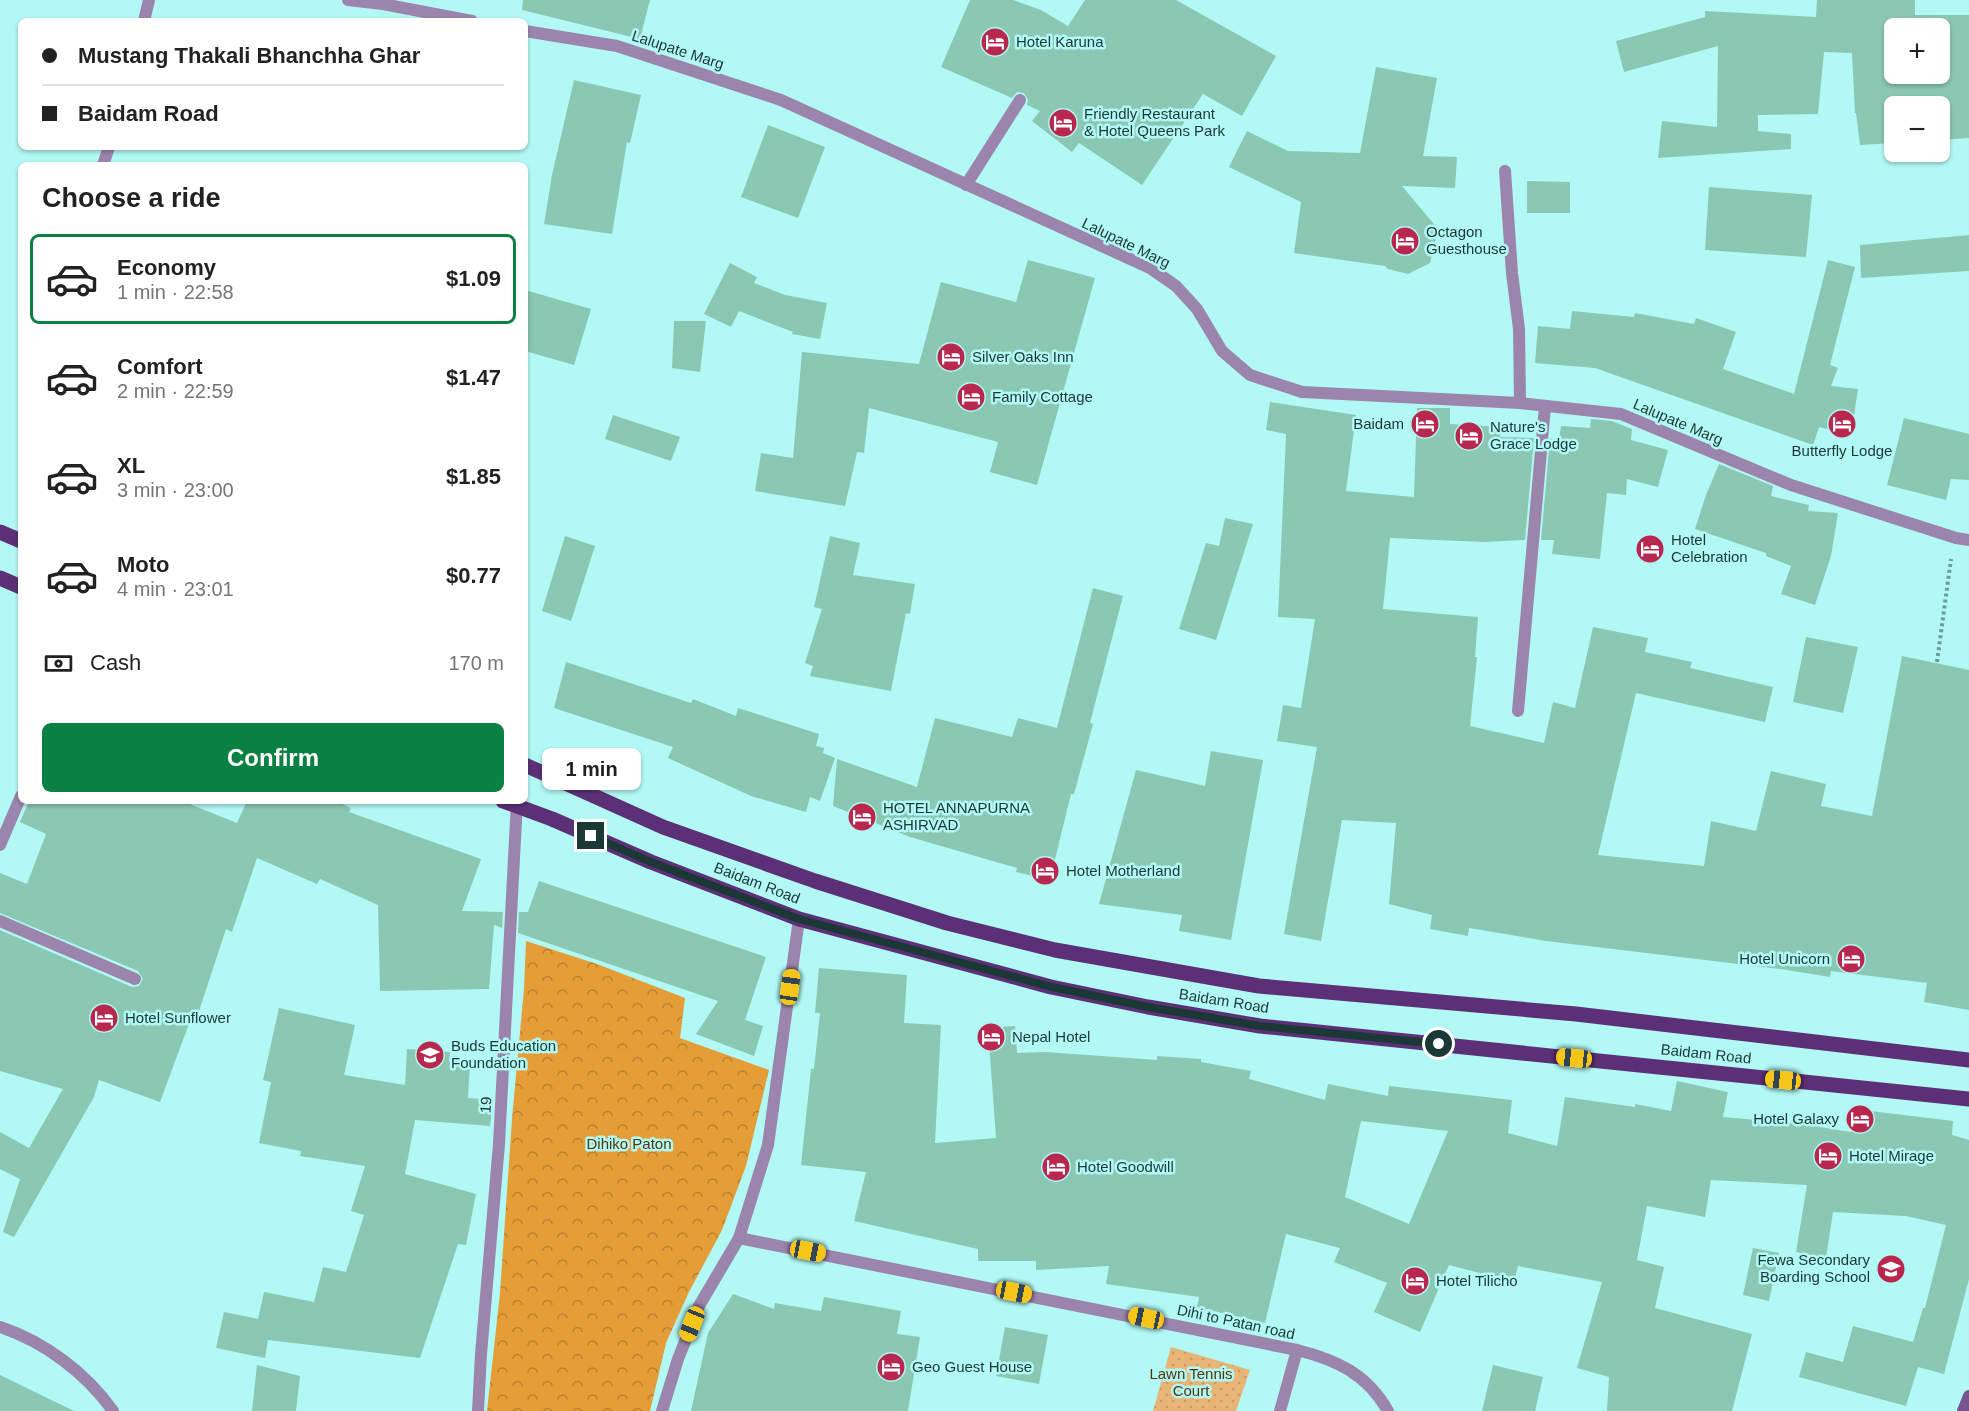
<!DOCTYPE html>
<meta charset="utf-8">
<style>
:root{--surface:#fff;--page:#f6f6f6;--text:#222;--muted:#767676;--line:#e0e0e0;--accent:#0b8043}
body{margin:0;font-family:Arial,sans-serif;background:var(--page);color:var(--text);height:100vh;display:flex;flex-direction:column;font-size:22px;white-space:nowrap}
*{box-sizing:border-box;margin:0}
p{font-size:20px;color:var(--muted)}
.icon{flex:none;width:33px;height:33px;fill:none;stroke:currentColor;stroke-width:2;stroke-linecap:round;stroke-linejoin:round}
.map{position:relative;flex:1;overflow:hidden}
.details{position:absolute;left:18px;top:162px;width:510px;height:642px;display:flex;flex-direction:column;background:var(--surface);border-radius:9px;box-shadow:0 2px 4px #0004}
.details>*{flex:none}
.hud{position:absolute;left:18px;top:18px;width:510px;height:132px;border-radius:9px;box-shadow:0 2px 4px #0004;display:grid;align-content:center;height:132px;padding:0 24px;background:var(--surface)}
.buttons{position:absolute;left:1884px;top:18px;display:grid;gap:12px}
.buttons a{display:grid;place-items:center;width:66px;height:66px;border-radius:9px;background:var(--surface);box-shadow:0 2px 4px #0004;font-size:30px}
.end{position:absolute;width:27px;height:27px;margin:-14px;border:8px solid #1b3836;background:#fff;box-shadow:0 0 0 3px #fff}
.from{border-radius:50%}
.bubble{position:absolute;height:42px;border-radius:9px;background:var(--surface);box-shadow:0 2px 4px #0004;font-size:20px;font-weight:700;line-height:42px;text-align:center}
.car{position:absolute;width:18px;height:36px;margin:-18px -9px;border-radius:8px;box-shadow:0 0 4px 2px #0007;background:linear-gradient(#f5c518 24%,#345 0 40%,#f5c518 0 76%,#345 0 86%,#f5c518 0)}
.hud b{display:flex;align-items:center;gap:21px;height:57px;font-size:22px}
.hud b+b{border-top:2px solid var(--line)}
.hud i{width:15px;height:15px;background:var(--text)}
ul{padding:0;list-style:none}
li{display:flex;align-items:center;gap:18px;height:90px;margin:0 12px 9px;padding:0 12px;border:3px solid transparent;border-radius:9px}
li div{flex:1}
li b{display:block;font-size:22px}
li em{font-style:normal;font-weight:700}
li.selected{border-color:var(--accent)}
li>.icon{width:54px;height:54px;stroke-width:1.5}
h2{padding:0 24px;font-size:27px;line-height:72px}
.pay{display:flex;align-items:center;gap:15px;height:66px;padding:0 24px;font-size:22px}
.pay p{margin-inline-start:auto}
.primary-button{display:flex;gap:12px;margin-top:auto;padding:12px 24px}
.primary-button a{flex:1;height:69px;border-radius:9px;background:var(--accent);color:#fff;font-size:24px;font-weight:700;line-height:69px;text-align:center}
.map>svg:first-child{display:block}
.forest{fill:url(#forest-crowns)}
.park{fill:url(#park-dots)}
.building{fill:#8bc8b4;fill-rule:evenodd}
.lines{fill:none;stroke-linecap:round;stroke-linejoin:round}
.path{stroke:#6b9e9b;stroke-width:4;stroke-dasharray:3 3;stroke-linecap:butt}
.street{stroke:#9c85ac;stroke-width:12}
.secondary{stroke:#77548d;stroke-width:12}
.primary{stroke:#5c3076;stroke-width:15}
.route{stroke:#1b3836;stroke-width:8}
.labels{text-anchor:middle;stroke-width:5;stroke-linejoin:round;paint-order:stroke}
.poi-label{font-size:15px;fill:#1b3836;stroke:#b2f8f4;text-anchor:start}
.street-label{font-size:15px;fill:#1b3836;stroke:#b2f8f4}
.park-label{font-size:15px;fill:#52350b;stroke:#b2f8f4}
</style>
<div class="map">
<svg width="1969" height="1411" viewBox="0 0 1969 1411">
<defs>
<pattern id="forest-crowns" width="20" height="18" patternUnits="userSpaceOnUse" patternTransform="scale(1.5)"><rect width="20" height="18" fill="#e59d37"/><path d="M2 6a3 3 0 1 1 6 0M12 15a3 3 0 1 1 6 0" fill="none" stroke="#b9812f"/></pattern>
<pattern id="park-dots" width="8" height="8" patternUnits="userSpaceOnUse" patternTransform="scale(1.5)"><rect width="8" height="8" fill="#e9b576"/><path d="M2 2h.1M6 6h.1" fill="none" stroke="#c79c67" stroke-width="1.8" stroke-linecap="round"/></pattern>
</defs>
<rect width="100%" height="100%" fill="#b2f8f4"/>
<polygon class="forest" points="526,941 597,964 685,998 680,1038 769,1070 746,1166 722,1230 689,1292 666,1343 650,1411 487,1411 500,1293 512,1119 524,989"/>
<polygon class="park" points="1171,1347 1250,1370 1236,1411 1153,1411"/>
<g class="building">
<polygon points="523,0 650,0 640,39 522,10"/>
<polygon points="970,0 1013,0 1041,10 1068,26 1085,0 1176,0 1276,56 1242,116 1203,94 1142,185 1079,143 1072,152 1032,121 1040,111 1027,105 1028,100 1024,93 1017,92 1012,98 941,67"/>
<path d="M1817,0H1915V15H1969V138L1940,140V106H1894V143L1860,145L1856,113H1855L1852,53L1824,52L1818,114L1758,115V131L1791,134V149L1658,158L1662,121L1717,127L1718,46L1624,72L1616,41L1705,17V11L1816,17ZM1894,28H1940V74H1894Z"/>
<polygon points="1376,67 1437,78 1423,156 1457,157 1455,188 1402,186 1438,229 1430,263 1408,274 1388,269 1385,266 1294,253 1301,202 1229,167 1247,131 1288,151 1360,153"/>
<polygon points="574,80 641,95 630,143 627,142 612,234 544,224 552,175"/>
<polygon points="768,125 825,147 798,218 741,197"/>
<polygon points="1527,181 1570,182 1570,213 1527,213"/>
<polygon points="1709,187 1812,195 1806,257 1705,250"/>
<polygon points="1969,235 1969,271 1861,278 1860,245"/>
<polygon points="1028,260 1095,278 1037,485 990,472 998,442 869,408 864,453 857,452 845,506 755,491 761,453 793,458 802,352 919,364 941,282 1016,302"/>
<polygon points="1828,260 1855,267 1830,365 1838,368 1831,386 1858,389 1851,435 1819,427 1813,445 1595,368 1535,363 1538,326 1570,329 1572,311 1634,317 1635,313 1694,324 1696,318 1736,332 1723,369 1794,394"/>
<polygon points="730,263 757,277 754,283 785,295 827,303 820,339 792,334 793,332 739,311 731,327 704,314"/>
<polygon points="525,290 591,309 574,365 525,351"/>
<polygon points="674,321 706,321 700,372 672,368"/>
<polygon points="1270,402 1356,415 1346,491 1414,497 1417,408 1450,408 1450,424 1501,427 1500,437 1534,438 1525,540 1484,542 1390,538 1383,609 1478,617 1475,657 1477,657 1470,726 1544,743 1553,702 1575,708 1593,627 1648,638 1645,652 1692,662 1690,668 1773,687 1765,722 1636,693 1598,855 1704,866 1711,821 1756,831 1771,771 1826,784 1821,806 1872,816 1902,656 1969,670 1969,1010 1924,1002 1927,983 1831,971 1830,977 1781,969 1546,941 1469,928 1468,936 1430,929 1432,915 1389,904 1396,823 1342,820 1321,941 1284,934 1317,747 1277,741 1283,705 1301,708 1315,619 1278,617 1286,434 1266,430"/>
<polygon points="613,415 680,437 671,461 605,439"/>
<polygon points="1904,418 1969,434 1969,480 1951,479 1946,500 1887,485"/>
<polygon points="1591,419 1612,421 1632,429 1631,440 1668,450 1658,487 1627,479 1626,495 1607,493 1600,559 1552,554 1554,540 1541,540 1550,439 1559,439 1561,426 1590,428"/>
<polygon points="1719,464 1773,486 1771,496 1809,505 1808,511 1838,513 1831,556 1815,605 1781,594 1791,566 1766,556 1766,553 1695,529 1706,495"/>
<polygon points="1225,518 1253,524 1216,640 1179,629 1206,543 1219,546"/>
<polygon points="565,536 595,546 571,621 542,611"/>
<polygon points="830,536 860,543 853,575 915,584 910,614 906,613 891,691 810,676 813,666 805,663 822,609 814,607"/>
<polygon points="1093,588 1123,596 1090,723 1093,724 1074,794 1071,794 1050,880 1016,872 1017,868 910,837 833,806 837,759 917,787 935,718 1012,737 1018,718 1057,728"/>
<polygon points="1806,637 1858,647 1843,713 1793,702"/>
<polygon points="566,662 691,703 693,699 736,716 738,708 819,734 816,746 824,748 823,753 835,758 820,801 810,797 806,812 751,796 668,758 673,747 554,708"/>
<polygon points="1211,751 1263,760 1231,940 1179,931 1182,915 1099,904 1136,770 1205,786"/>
<polygon points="29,801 182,801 237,823 247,801 335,801 351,808 349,812 481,859 462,911 503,912 502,928 494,925 489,989 380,991 378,905 320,879 317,884 257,858 232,932 226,929 198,1014 193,1013 160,1102 99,1080 94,1097 14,1237 3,1232 20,1179 0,1169 0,1132 29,1148 63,1089 0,1071 0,930 132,987 139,986 143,979 138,971 0,913 0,873 27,884 46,834 20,822"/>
<polygon points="539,881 766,957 745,1020 763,1026 754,1056 696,1034 718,1001 518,933 519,912 528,912"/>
<path d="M819,968L907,975L904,1023L941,1025L935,1143L996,1138L988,1028L1015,1026L1017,1053L1045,1052L1157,1060V1056L1201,1059V1062L1251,1071L1249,1079L1325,1100L1328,1084L1388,1096L1389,1086L1512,1100L1508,1133L1557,1146L1565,1097L1635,1107V1104L1671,1111L1677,1081L1728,1092L1723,1117L1801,1124L1851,1132L1854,1109L1953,1121L1952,1135L1969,1140V1279L1944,1374L1918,1367L1906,1406L1799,1377L1806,1352L1843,1362L1853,1326L1913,1342L1923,1308H1925L1946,1225L1906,1216L1833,1212L1826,1258L1796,1252L1807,1185L1711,1180L1705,1217L1647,1206L1637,1260L1664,1267L1655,1308L1752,1334L1732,1411H1607L1609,1377L1577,1368L1602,1282L1518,1266L1514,1282L1449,1265L1420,1332L1374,1312L1387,1283L1334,1262L1340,1248L1286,1234L1265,1323L1197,1307L1199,1297L1106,1284L1109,1266L1036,1270V1261H978V1249L854,1221L866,1172L801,1165L811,1069H814L820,1013H815ZM1361,1121L1448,1131L1409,1224L1345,1197Z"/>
<polygon points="279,1008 355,1025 344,1075 405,1085 407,1049 450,1052 449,1061 470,1062 468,1098 493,1100 490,1126 415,1120 405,1174 476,1194 466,1245 458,1244 420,1358 268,1340 265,1358 216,1348 224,1312 258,1319 264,1292 314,1302 323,1267 346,1272 364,1215 351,1211 365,1166 300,1156 301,1151 259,1143 271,1082 263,1080"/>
<polygon points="1753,1248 1779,1253 1769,1301 1743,1295"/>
<polygon points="733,1294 774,1309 775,1303 821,1311 824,1297 901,1311 897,1334 920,1337 908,1411 691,1411 708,1333"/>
<polygon points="1005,1327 1048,1335 1039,1384 996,1376"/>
<polygon points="257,1365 300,1376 296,1411 252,1411"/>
<polygon points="1493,1365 1543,1377 1535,1411 1482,1411"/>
<polygon points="0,1375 74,1411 0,1411"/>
</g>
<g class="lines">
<polyline class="path" points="1937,662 1951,559"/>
<g class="street">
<polyline points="348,0 383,4 472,21"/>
<polyline points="144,21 149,0"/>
<polyline points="525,31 617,46 781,100 1150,268 1176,286 1197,309 1222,351 1250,375 1302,392 1520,403 1621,414 1791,485 1956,538 1969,540"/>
<polyline points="103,165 109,147"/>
<polyline points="1505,171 1512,273 1519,329 1520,403"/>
<polyline points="966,185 1020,100"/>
<polyline points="1518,711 1545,406"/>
<polyline points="0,845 21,796"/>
<polyline points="0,921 135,979"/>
<path d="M739,1238L1297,1350C1337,1360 1367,1374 1388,1411"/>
<path d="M0,1327C45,1342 86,1373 113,1411"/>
<polyline points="478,1411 481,1354 499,1144 517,801"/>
<polyline points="662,1411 678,1359 699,1306 739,1238 768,1145 799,919"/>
<polyline points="1280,1411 1297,1350"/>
</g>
<polyline class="secondary" points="1963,1411 1969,1396"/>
<g class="primary">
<polyline points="0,532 21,541"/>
<polyline points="0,578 21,587"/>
<polyline points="525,765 663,827 815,881 947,923 1055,950 1259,986 1576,1014 1969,1060"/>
<polyline points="503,801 552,819 651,862 799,919 1051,987 1148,1007 1260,1026 1969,1099"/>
</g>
</g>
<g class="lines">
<polyline class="route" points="591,836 651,862 799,919 1052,987 1148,1007 1260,1026 1439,1044"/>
</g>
<defs>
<g id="hotel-disc" transform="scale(1.5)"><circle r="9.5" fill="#b8274e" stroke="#b2f8f4"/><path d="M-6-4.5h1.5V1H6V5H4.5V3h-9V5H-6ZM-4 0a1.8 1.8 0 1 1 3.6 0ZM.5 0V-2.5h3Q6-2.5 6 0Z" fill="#fff"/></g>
<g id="school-disc" transform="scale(1.5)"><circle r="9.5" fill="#b8274e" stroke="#b2f8f4"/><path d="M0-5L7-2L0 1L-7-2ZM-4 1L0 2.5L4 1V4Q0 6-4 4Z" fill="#fff"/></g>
</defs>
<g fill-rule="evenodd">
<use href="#hotel-disc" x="995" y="42"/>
<use href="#hotel-disc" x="1063" y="123"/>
<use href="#hotel-disc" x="1405" y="241"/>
<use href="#hotel-disc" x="951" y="357"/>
<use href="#hotel-disc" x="971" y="397"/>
<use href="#hotel-disc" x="1425" y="424"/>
<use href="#hotel-disc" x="1842" y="424"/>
<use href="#hotel-disc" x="1469" y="436"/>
<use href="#hotel-disc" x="1650" y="549"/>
<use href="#hotel-disc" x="862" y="817"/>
<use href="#hotel-disc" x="1045" y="871"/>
<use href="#hotel-disc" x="1851" y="959"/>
<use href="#hotel-disc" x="104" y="1018"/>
<use href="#hotel-disc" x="991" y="1037"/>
<use href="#school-disc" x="430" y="1055"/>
<use href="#hotel-disc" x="1860" y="1119"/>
<use href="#hotel-disc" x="1828" y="1156"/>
<use href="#hotel-disc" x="1056" y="1167"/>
<use href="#school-disc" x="1891" y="1269"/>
<use href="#hotel-disc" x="1415" y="1281"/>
<use href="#hotel-disc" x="891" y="1367"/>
</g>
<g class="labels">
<g class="poi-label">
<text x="1016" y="47">Hotel Karuna</text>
<text x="1084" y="119">Friendly Restaurant<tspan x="1084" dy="17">&amp; Hotel Queens Park</tspan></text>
<text x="1426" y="237">Octagon<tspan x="1426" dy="17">Guesthouse</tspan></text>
<text x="972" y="362">Silver Oaks Inn</text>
<text x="992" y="402">Family Cottage</text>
<text x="1404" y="429" text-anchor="end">Baidam</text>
<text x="1490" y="432">Nature's<tspan x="1490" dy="17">Grace Lodge</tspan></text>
<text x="1842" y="456" text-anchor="middle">Butterfly Lodge</text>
<text x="1671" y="545">Hotel<tspan x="1671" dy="17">Celebration</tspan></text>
<text x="883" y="813">HOTEL ANNAPURNA<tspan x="883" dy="17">ASHIRVAD</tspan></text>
<text x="1066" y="876">Hotel Motherland</text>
<text x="1830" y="964" text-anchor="end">Hotel Unicorn</text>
<text x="125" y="1023">Hotel Sunflower</text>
<text x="1012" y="1042">Nepal Hotel</text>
<text x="451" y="1051">Buds Education<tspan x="451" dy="17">Foundation</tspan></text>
<text x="1839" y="1124" text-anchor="end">Hotel Galaxy</text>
<text x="1849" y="1161">Hotel Mirage</text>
<text x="1077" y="1172">Hotel Goodwill</text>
<text x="1870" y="1265" text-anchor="end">Fewa Secondary<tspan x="1870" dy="17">Boarding School</tspan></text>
<text x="1436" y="1286">Hotel Tilicho</text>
<text x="912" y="1372">Geo Guest House</text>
</g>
<g class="street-label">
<text transform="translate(678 50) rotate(18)" y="5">Lalupate Marg</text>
<text transform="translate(1126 243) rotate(26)" y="5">Lalupate Marg</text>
<text transform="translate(1678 422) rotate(23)" y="5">Lalupate Marg</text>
<text transform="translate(757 883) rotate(21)" y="5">Baidam Road</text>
<text transform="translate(1224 1001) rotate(9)" y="5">Baidam Road</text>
<text transform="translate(1706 1054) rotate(6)" y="5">Baidam Road</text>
<text transform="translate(486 1105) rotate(-87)" y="5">19</text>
<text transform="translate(1236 1322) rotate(12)" y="5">Dihi to Patan road</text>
</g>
<g class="park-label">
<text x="629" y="1149">Dihiko Paton</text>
<text x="1191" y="1379">Lawn Tennis<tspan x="1191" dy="17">Court</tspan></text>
</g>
</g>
</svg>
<div class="buttons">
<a>+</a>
<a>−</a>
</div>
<i class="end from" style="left:1439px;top:1044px"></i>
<i class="end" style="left:591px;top:836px"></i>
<div class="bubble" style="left:542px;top:748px;width:99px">1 min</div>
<i class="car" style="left:790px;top:987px;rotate:8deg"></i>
<i class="car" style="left:1574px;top:1058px;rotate:276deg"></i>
<i class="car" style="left:1783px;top:1080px;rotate:276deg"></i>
<i class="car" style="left:808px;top:1251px;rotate:101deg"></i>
<i class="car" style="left:1014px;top:1292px;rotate:101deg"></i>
<i class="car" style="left:1146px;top:1318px;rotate:282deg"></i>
<i class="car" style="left:692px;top:1324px;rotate:202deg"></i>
<div class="hud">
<b><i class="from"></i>Mustang Thakali Bhanchha Ghar</b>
<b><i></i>Baidam Road</b>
</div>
<section class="details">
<h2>Choose a ride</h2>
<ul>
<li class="selected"><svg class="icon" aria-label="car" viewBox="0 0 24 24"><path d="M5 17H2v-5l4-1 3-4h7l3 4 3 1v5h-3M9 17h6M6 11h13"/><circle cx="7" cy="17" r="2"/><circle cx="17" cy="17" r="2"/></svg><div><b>Economy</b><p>1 min · 22:58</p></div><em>$1.09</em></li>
<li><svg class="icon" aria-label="car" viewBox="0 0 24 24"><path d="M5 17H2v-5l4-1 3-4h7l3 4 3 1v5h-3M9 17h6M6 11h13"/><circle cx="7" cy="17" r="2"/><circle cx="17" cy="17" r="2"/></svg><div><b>Comfort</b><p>2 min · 22:59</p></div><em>$1.47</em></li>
<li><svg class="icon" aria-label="car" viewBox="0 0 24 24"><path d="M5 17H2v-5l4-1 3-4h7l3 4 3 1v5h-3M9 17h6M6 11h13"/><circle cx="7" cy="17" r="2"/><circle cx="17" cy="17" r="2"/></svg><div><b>XL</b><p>3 min · 23:00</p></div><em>$1.85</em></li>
<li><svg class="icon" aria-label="car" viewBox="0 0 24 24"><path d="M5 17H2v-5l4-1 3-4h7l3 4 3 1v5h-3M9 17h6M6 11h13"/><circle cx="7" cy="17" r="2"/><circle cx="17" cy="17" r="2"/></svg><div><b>Moto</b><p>4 min · 23:01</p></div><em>$0.77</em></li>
</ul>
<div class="pay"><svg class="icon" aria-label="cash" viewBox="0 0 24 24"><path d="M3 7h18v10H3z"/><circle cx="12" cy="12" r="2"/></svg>Cash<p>170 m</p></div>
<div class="primary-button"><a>Confirm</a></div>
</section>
</div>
